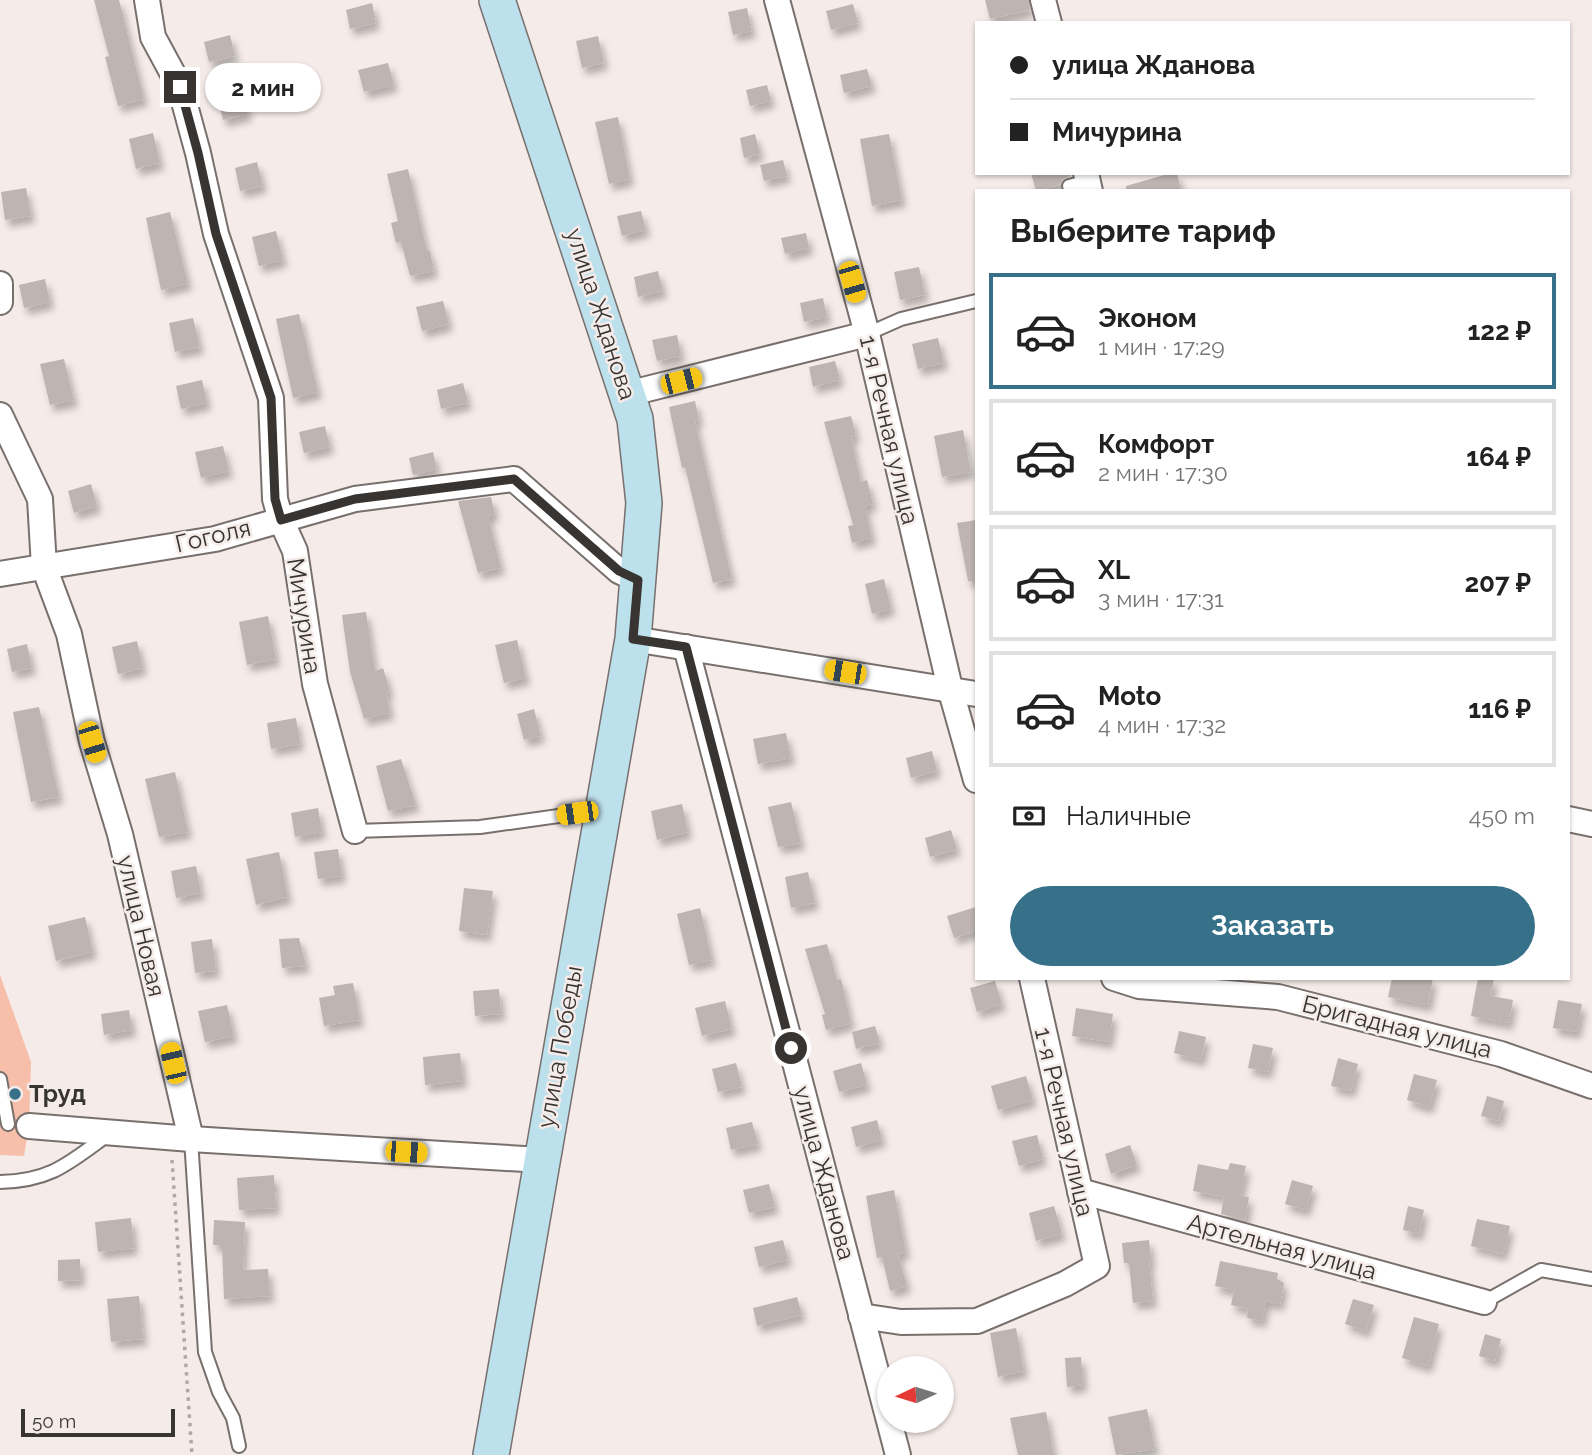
<!DOCTYPE html>
<html lang="ru">
<meta charset="utf-8">
<style>
:root{--surface:#fff;--page:#f2f2f2;--text:#222;--muted:#767676;--line:#e0e0e0;--accent:#367089}
body{margin:0;font-family:Raleway,sans-serif;background:var(--page);color:var(--text);height:100vh;display:flex;flex-direction:column;font-size:26px;white-space:nowrap}
*{box-sizing:border-box;margin:0}
p{font-size:23px;color:var(--muted)}
.icon{flex:none;width:38px;height:38px;fill:none;stroke:currentColor;stroke-width:2;stroke-linecap:round;stroke-linejoin:round}
.map{position:relative;flex:1;overflow:hidden}
.panel{position:absolute;left:975px;top:189px;width:595px;height:791px;display:flex;flex-direction:column;background:var(--surface);border-radius:0px;box-shadow:0 2px 5px #0004}
.panel>*{flex:none}
.top-card{position:absolute;left:975px;top:21px;width:595px;height:154px;border-radius:0px;box-shadow:0 2px 5px #0004;display:grid;align-content:center;height:154px;padding:0 35px;background:var(--surface)}
.needle{width:46px;rotate:266deg}
.buttons{position:absolute;left:877px;top:1356px;display:grid;gap:14px}
.buttons a{display:grid;place-items:center;width:77px;height:77px;border-radius:50%;background:var(--surface);box-shadow:0 2px 5px #0004;font-size:35px}
.scale{position:absolute;left:21px;bottom:18px;width:154px;box-sizing:border-box;padding-left:7px;border:4px solid #373432;border-top:0;font-size:19px;line-height:24px;white-space:nowrap;color:#373432;-webkit-text-stroke:5px #f5ebe8;paint-order:stroke}
.end{position:absolute;width:32px;height:32px;margin:-16px;border:9px solid #373432;background:#fff;box-shadow:0 0 0 4px #fff}
.from{border-radius:50%}
.bubble{position:absolute;height:49px;border-radius:24px;background:var(--surface);box-shadow:0 2px 5px #0004;font-size:23px;font-weight:700;line-height:49px;text-align:center}
.car{position:absolute;width:21px;height:42px;margin:-21px -10px;border-radius:9px;box-shadow:0 0 5px 2px #0007;background:linear-gradient(#f5c518 24%,#345 0 40%,#f5c518 0 76%,#345 0 86%,#f5c518 0)}
.top-card b{display:flex;align-items:center;gap:24px;height:66px;font-size:26px}
.top-card b+b{border-top:2px solid var(--line)}
.top-card i{width:18px;height:18px;background:var(--text)}
ul{padding:0;list-style:none}
li{display:flex;align-items:center;gap:21px;height:116px;margin:0 14px 10px;padding:0 21px;border:4px solid var(--line);border-radius:0px}
li div{flex:1}
li b{display:block;font-size:26px}
li em{font-style:normal;font-weight:700}
li.active{border-color:var(--accent)}
li>.icon{width:63px;height:63px;stroke-width:1.5}
h2{padding:0 35px;font-size:32px;line-height:84px}
.pay{display:flex;align-items:center;gap:18px;height:77px;padding:0 35px;font-size:26px}
.pay p{margin-inline-start:auto}
.action{display:flex;gap:14px;margin-top:auto;padding:14px 35px}
.action a{flex:1;height:80px;border-radius:42px;background:var(--accent);color:#fff;font-size:28px;font-weight:700;line-height:80px;text-align:center}
.map>svg:first-child{display:block}
.green{fill:#f7beaa}
.building{fill:#beb4b1;filter:url(#shadow)}
.lines{fill:none;stroke-linecap:round;stroke-linejoin:round}
.lane-casing{stroke:#78706d;stroke-width:16}
.street-casing{stroke:#78706d;stroke-width:28}
.secondary-casing{stroke:#78706d;stroke-width:38}
.path{stroke:#b0a8a6;stroke-width:3.5;stroke-dasharray:3.5 5;stroke-linecap:butt}
.lane{stroke:#fff;stroke-width:12}
.street{stroke:#fff;stroke-width:24}
.secondary{stroke:#bde0ed;stroke-width:35}
.route{stroke:#373432;stroke-width:9}
.poi-dot{fill:#367089;stroke:#f5ebe8;stroke-width:2.5}
.labels{text-anchor:middle;stroke-width:5;stroke-linejoin:round;paint-order:stroke}
.street-label{font-size:24px;fill:#373432;stroke:#f5ebe8}
.poi-label{font-size:24px;font-weight:bold;fill:#373432;stroke:#f5ebe8;text-anchor:start}
</style>
<div class="map">
<svg width="1592" height="1455" viewBox="0 0 1592 1455">
<defs>
<filter id="shadow"><feDropShadow dx="4" dy="7" stdDeviation="3.5" flood-color="#0004"/></filter>
</defs>
<rect width="100%" height="100%" fill="#f5ebe8"/>
<polygon class="green" points="0,975 31,1062 29,1126 24,1156 0,1155"/>
<g class="building">
<polygon points="94,0 119,0 144,99 118,106 105,57 109,56"/>
<polygon points="985,0 1029,0 1030,10 990,19"/>
<polygon points="372,3 376,23 350,29 346,10"/>
<polygon points="853,4 858,23 831,30 826,11"/>
<polygon points="747,8 752,31 733,35 728,12"/>
<polygon points="230,35 235,56 209,62 204,42"/>
<polygon points="598,36 604,63 582,68 576,41"/>
<polygon points="388,63 394,85 364,92 358,70"/>
<polygon points="867,69 872,86 844,93 840,75"/>
<polygon points="767,85 771,101 750,106 746,90"/>
<polygon points="244,97 248,114 223,120 219,103"/>
<polygon points="618,117 630,179 609,184 595,122"/>
<polygon points="153,133 160,163 136,169 129,139"/>
<polygon points="755,134 760,154 744,158 740,138"/>
<polygon points="889,134 902,200 872,206 860,139"/>
<polygon points="783,160 787,176 764,181 760,165"/>
<polygon points="257,162 263,186 240,191 235,168"/>
<polygon points="408,169 427,251 430,251 434,271 410,276 401,242 396,243 391,223 398,221 387,174"/>
<polygon points="1031,173 1072,173 1071,176 1063,179 1060,185 1036,191"/>
<polygon points="1171,173 1177,173 1181,191 1126,191 1126,186"/>
<polygon points="26,188 31,216 5,220 1,192"/>
<polygon points="641,211 646,230 622,236 617,216"/>
<polygon points="170,212 188,283 161,290 146,218"/>
<polygon points="276,231 283,260 259,266 252,237"/>
<polygon points="806,233 809,248 785,254 781,238"/>
<polygon points="919,267 925,295 900,300 894,272"/>
<polygon points="658,271 663,291 638,297 634,277"/>
<polygon points="45,279 50,302 24,308 19,285"/>
<polygon points="823,298 827,317 804,322 800,303"/>
<polygon points="443,301 449,324 422,331 416,307"/>
<polygon points="299,314 318,392 293,398 276,319"/>
<polygon points="193,318 200,347 175,352 169,323"/>
<polygon points="677,335 681,356 657,361 652,340"/>
<polygon points="938,338 944,363 918,369 912,344"/>
<polygon points="64,359 74,400 50,405 40,364"/>
<polygon points="835,361 840,380 813,387 809,367"/>
<polygon points="202,380 207,403 181,409 176,386"/>
<polygon points="463,383 468,403 441,409 437,390"/>
<polygon points="695,401 699,420 695,421 732,579 713,583 685,467 682,468 669,407"/>
<polygon points="851,416 856,435 851,437 861,482 867,480 873,504 865,506 872,538 852,543 848,526 853,525 824,422"/>
<polygon points="325,426 330,447 304,453 299,432"/>
<polygon points="963,430 971,472 942,477 934,436"/>
<polygon points="223,446 229,471 201,478 195,452"/>
<polygon points="433,452 437,469 413,475 409,458"/>
<polygon points="91,484 97,506 74,513 68,491"/>
<polygon points="491,497 495,514 488,516 501,568 478,573 458,501"/>
<polygon points="976,520 976,581 968,581 957,523"/>
<polygon points="884,579 891,609 872,614 865,584"/>
<polygon points="366,612 375,671 383,668 390,691 386,692 390,713 364,719 350,672 342,615"/>
<polygon points="268,616 276,659 247,665 239,622"/>
<polygon points="517,640 526,678 504,683 495,645"/>
<polygon points="137,641 143,668 118,674 112,647"/>
<polygon points="27,644 32,668 12,672 7,649"/>
<polygon points="39,707 59,797 31,802 13,712"/>
<polygon points="534,709 541,736 524,740 517,714"/>
<polygon points="296,718 300,744 271,749 267,723"/>
<polygon points="786,733 791,758 758,764 753,739"/>
<polygon points="932,751 937,771 911,778 906,758"/>
<polygon points="401,759 416,805 388,811 376,766"/>
<polygon points="175,772 188,832 159,837 145,779"/>
<polygon points="791,802 801,843 778,847 768,807"/>
<polygon points="682,804 688,832 657,840 651,811"/>
<polygon points="318,808 322,832 295,837 291,813"/>
<polygon points="951,830 957,849 930,857 925,838"/>
<polygon points="338,849 342,876 318,879 314,852"/>
<polygon points="279,852 288,897 256,905 246,859"/>
<polygon points="196,866 201,893 176,898 171,871"/>
<polygon points="808,872 815,903 791,908 785,877"/>
<polygon points="464,888 493,891 487,935 459,931"/>
<polygon points="976,907 976,931 954,938 947,916"/>
<polygon points="700,908 712,960 689,965 677,914"/>
<polygon points="85,917 93,952 56,961 48,926"/>
<polygon points="299,938 306,966 282,968 279,939"/>
<polygon points="212,939 216,971 195,973 191,942"/>
<polygon points="827,944 837,980 841,979 851,1023 826,1030 822,1015 825,1014 805,949"/>
<polygon points="1392,978 1433,978 1428,1005 1388,997"/>
<polygon points="1478,978 1494,978 1491,996 1513,1000 1509,1023 1471,1016"/>
<polygon points="995,981 1002,1004 977,1012 970,988"/>
<polygon points="353,983 360,1020 324,1026 319,998 335,995 333,986"/>
<polygon points="499,989 501,1014 475,1016 473,991"/>
<polygon points="1558,1000 1582,1004 1577,1032 1553,1028"/>
<polygon points="725,1001 732,1029 702,1036 695,1008"/>
<polygon points="227,1005 234,1036 205,1042 198,1011"/>
<polygon points="1076,1008 1113,1014 1109,1042 1072,1036"/>
<polygon points="129,1010 132,1030 104,1035 101,1014"/>
<polygon points="875,1026 880,1043 856,1049 852,1032"/>
<polygon points="1179,1031 1206,1037 1201,1060 1174,1053"/>
<polygon points="1253,1044 1273,1048 1268,1072 1248,1068"/>
<polygon points="460,1053 463,1081 425,1085 423,1057"/>
<polygon points="1338,1058 1358,1064 1351,1091 1331,1086"/>
<polygon points="736,1063 742,1087 718,1092 712,1069"/>
<polygon points="861,1063 867,1085 839,1092 833,1071"/>
<polygon points="1414,1074 1437,1080 1429,1107 1407,1100"/>
<polygon points="1026,1076 1033,1100 998,1110 991,1086"/>
<polygon points="1487,1096 1504,1101 1499,1121 1481,1116"/>
<polygon points="877,1120 882,1140 856,1147 851,1127"/>
<polygon points="752,1122 758,1144 731,1150 726,1128"/>
<polygon points="1037,1135 1043,1159 1019,1166 1012,1141"/>
<polygon points="1130,1145 1137,1165 1111,1174 1105,1154"/>
<polygon points="1230,1163 1246,1166 1240,1196 1249,1197 1245,1220 1221,1214 1224,1197 1193,1191 1198,1164 1228,1170"/>
<polygon points="274,1175 276,1208 239,1210 237,1178"/>
<polygon points="1292,1180 1313,1186 1306,1210 1285,1204"/>
<polygon points="769,1184 775,1207 749,1213 743,1190"/>
<polygon points="894,1190 906,1252 898,1254 907,1286 890,1291 882,1257 877,1258 866,1196"/>
<polygon points="1054,1206 1062,1234 1036,1241 1029,1213"/>
<polygon points="1408,1206 1424,1210 1419,1234 1403,1230"/>
<polygon points="131,1218 134,1248 98,1252 95,1222"/>
<polygon points="1477,1219 1510,1226 1503,1254 1471,1246"/>
<polygon points="214,1220 245,1222 243,1270 268,1269 270,1296 224,1299 222,1245 213,1245"/>
<polygon points="783,1240 788,1260 759,1267 754,1247"/>
<polygon points="1149,1240 1151,1260 1149,1261 1153,1301 1133,1303 1129,1263 1124,1263 1122,1243"/>
<polygon points="80,1259 81,1280 58,1281 58,1260"/>
<polygon points="1220,1261 1278,1273 1277,1279 1284,1283 1280,1304 1266,1301 1262,1321 1247,1318 1248,1309 1231,1305 1234,1290 1215,1286"/>
<polygon points="139,1296 143,1339 111,1342 107,1299"/>
<polygon points="797,1297 802,1315 757,1326 753,1308"/>
<polygon points="1353,1299 1374,1305 1366,1331 1345,1324"/>
<polygon points="1414,1317 1439,1324 1428,1366 1402,1358"/>
<polygon points="1016,1328 1024,1371 998,1377 990,1333"/>
<polygon points="1485,1334 1501,1339 1495,1361 1479,1356"/>
<polygon points="1081,1357 1083,1385 1067,1387 1065,1358"/>
<polygon points="1147,1409 1155,1449 1116,1455 1108,1417"/>
<polygon points="1046,1412 1054,1455 1018,1455 1010,1418"/>
</g>
<g class="lines">
<g class="lane-casing">
<g id="lane">
<polyline points="1069,186 1088,181"/>
<polyline points="867,334 901,319 976,301"/>
<polyline points="355,831 480,827 601,810"/>
<polyline points="0,1079 8,1124"/>
<polyline points="191,1139 205,1352 219,1392 233,1418 239,1446"/>
<path d="M0,1182C51,1181 69,1163 109,1134"/>
<polyline points="1484,1302 1541,1270 1592,1279"/>
</g>
</g>
<g class="street-casing">
<g id="street">
<polyline points="147,0 153,37 180,87 198,153 216,234 271,398 275,499 281,520 295,551 315,684 355,831"/>
<polyline points="777,0 867,334 950,688 976,780"/>
<polyline points="1043,0 1049,23"/>
<polyline points="1086,173 1090,191"/>
<polyline points="0,284 0,302"/>
<polyline points="627,394 867,334"/>
<polyline points="0,415 40,499 44,567 69,634 92,742 120,834 191,1139"/>
<polyline points="0,574 215,539 355,499 514,479 619,571 638,580"/>
<polyline points="633,639 976,694"/>
<polyline points="686,647 898,1455"/>
<polyline points="1568,819 1592,824"/>
<polyline points="1114,978 1139,986 1278,997 1501,1054 1592,1086"/>
<polyline points="29,1126 191,1139 541,1160"/>
<polyline points="1080,1191 1484,1302"/>
<polyline points="861,1316 901,1322 977,1321 1065,1284 1097,1266 1032,978"/>
</g>
</g>
<g class="secondary-casing">
<polyline id="secondary" points="491,1455 633,639 644,503 635,419 497,0"/>
</g>
<polyline class="path" points="172,1160 192,1455"/>
<use href="#lane" class="lane"/>
<use href="#street" class="street"/>
<use href="#secondary" class="secondary"/>
</g>
<g class="lines">
<polyline class="route" points="180,87 198,153 216,234 271,398 275,499 281,520 355,499 514,479 619,571 638,580 633,639 686,647 791,1048"/>
</g>
<circle class="poi-dot" cx="15" cy="1094" r="7"/>
<g class="labels">
<g class="street-label">
<text transform="translate(601 314) rotate(72)" y="8">улица Жданова</text>
<text transform="translate(889 430) rotate(77)" y="8">1-я Речная улица</text>
<text transform="translate(213 536) rotate(-13)" y="8">Гоголя</text>
<text transform="translate(304 616) rotate(81)" y="8">Мичурина</text>
<text transform="translate(141 926) rotate(77)" y="8">улица Новая</text>
<text transform="translate(1397 1027) rotate(14)" y="8">Бригадная улица</text>
<text transform="translate(560 1047) rotate(-80)" y="8">улица Победы</text>
<text transform="translate(1064 1122) rotate(77)" y="8">1-я Речная улица</text>
<text transform="translate(824 1173) rotate(75)" y="8">улица Жданова</text>
<text transform="translate(1282 1247) rotate(15)" y="8">Артельная улица</text>
</g>
<g class="poi-label">
<text x="29" y="1102">Труд</text>
</g>
</g>
</svg>
<div class="buttons">
<a><svg class="needle" viewBox="-14 -14 28 28"><path d="M0-13l5 13h-10z" fill="#e53935"/><path d="M0 13l5-13h-10z" fill="#767676"/></svg></a>
</div>
<div class="scale">50 m</div>
<i class="end from" style="left:791px;top:1048px"></i>
<i class="end" style="left:180px;top:87px"></i>
<div class="bubble" style="left:205px;top:63px;width:116px">2 мин</div>
<i class="car" style="left:852px;top:282px;rotate:164deg"></i>
<i class="car" style="left:681px;top:381px;rotate:76deg"></i>
<i class="car" style="left:845px;top:672px;rotate:279deg"></i>
<i class="car" style="left:92px;top:742px;rotate:163deg"></i>
<i class="car" style="left:577px;top:813px;rotate:262deg"></i>
<i class="car" style="left:173px;top:1063px;rotate:347deg"></i>
<i class="car" style="left:406px;top:1152px;rotate:93deg"></i>
<div class="top-card">
<b><i class="from"></i>улица Жданова</b>
<b><i></i>Мичурина</b>
</div>
<section class="panel">
<h2>Выберите тариф</h2>
<ul>
<li class="active"><svg class="icon" aria-label="car" viewBox="0 0 24 24"><path d="M5 17H2v-5l4-1 3-4h7l3 4 3 1v5h-3M9 17h6M6 11h13"/><circle cx="7" cy="17" r="2"/><circle cx="17" cy="17" r="2"/></svg><div><b>Эконом</b><p>1 мин · 17:29</p></div><em>122 ₽</em></li>
<li><svg class="icon" aria-label="car" viewBox="0 0 24 24"><path d="M5 17H2v-5l4-1 3-4h7l3 4 3 1v5h-3M9 17h6M6 11h13"/><circle cx="7" cy="17" r="2"/><circle cx="17" cy="17" r="2"/></svg><div><b>Комфорт</b><p>2 мин · 17:30</p></div><em>164 ₽</em></li>
<li><svg class="icon" aria-label="car" viewBox="0 0 24 24"><path d="M5 17H2v-5l4-1 3-4h7l3 4 3 1v5h-3M9 17h6M6 11h13"/><circle cx="7" cy="17" r="2"/><circle cx="17" cy="17" r="2"/></svg><div><b>XL</b><p>3 мин · 17:31</p></div><em>207 ₽</em></li>
<li><svg class="icon" aria-label="car" viewBox="0 0 24 24"><path d="M5 17H2v-5l4-1 3-4h7l3 4 3 1v5h-3M9 17h6M6 11h13"/><circle cx="7" cy="17" r="2"/><circle cx="17" cy="17" r="2"/></svg><div><b>Moto</b><p>4 мин · 17:32</p></div><em>116 ₽</em></li>
</ul>
<div class="pay"><svg class="icon" aria-label="cash" viewBox="0 0 24 24"><path d="M3 7h18v10H3z"/><circle cx="12" cy="12" r="2"/></svg>Наличные<p>450 m</p></div>
<div class="action"><a>Заказать</a></div>
</section>
</div>
